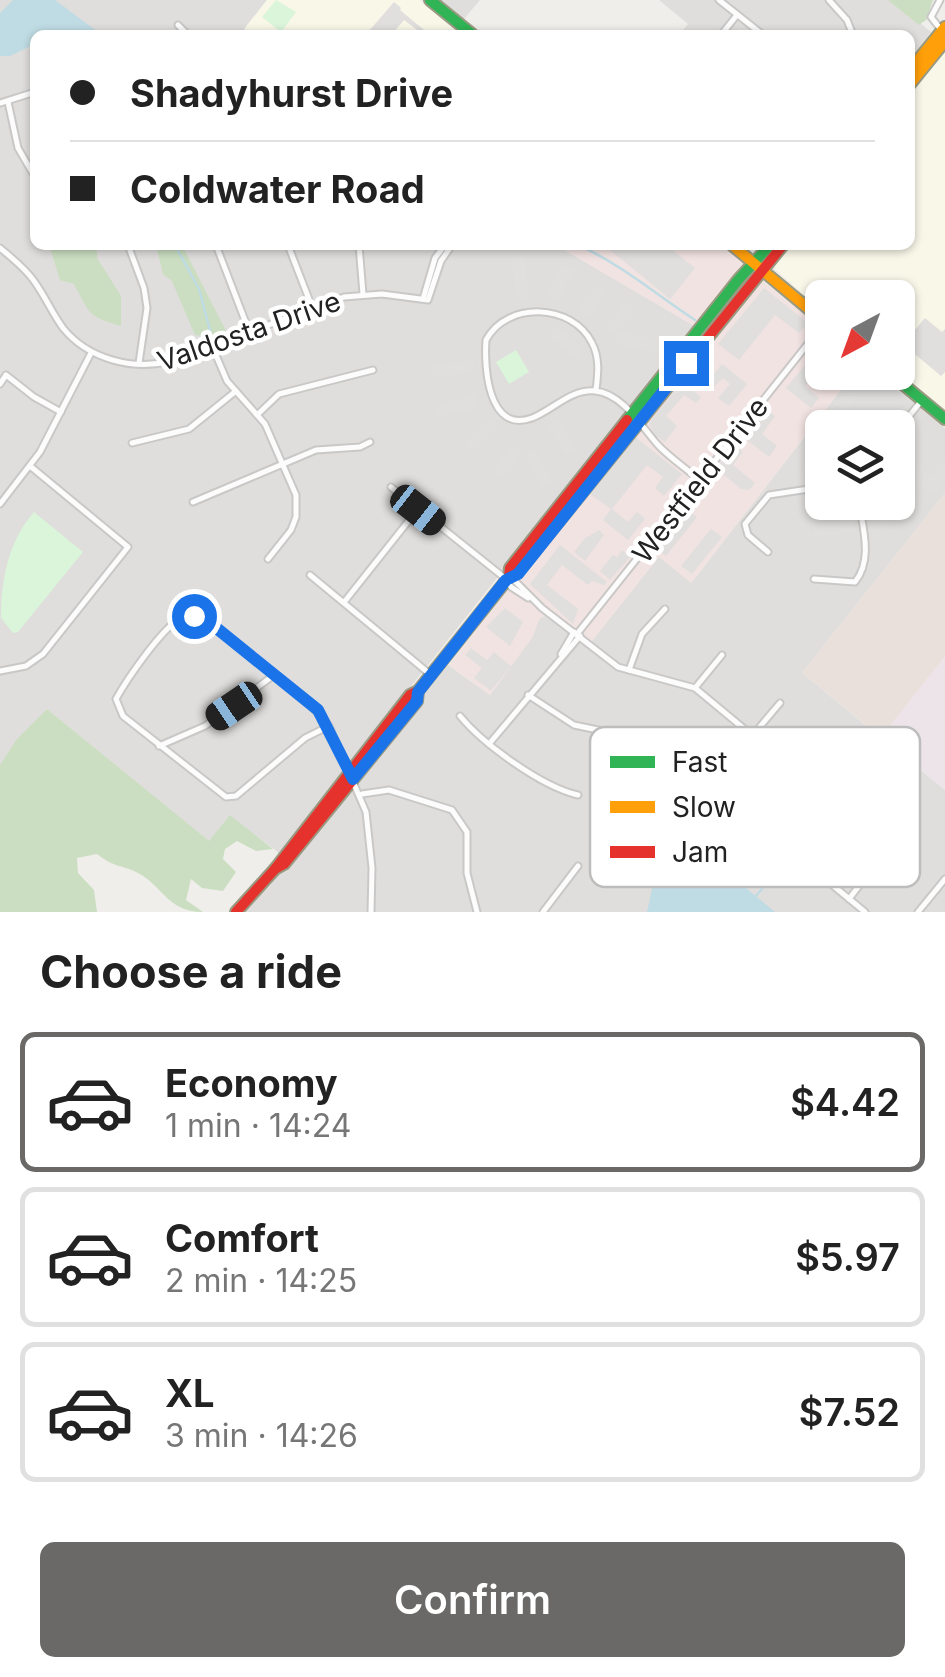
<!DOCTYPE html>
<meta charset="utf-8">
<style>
:root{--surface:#fff;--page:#f6f6f6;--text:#222;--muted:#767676;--line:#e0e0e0;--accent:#6a6968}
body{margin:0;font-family:Inter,sans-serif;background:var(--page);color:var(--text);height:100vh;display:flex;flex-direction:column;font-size:38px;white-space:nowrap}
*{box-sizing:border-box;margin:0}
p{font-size:32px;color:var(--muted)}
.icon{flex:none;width:55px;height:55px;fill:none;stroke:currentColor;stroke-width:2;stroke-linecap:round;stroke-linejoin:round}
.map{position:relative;height:912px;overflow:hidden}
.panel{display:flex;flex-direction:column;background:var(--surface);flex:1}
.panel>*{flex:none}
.top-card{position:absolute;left:30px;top:30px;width:885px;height:220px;border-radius:15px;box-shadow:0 2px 8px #0004;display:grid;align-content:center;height:220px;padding:0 40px;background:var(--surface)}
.needle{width:65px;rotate:221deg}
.fabs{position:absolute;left:805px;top:280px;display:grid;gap:20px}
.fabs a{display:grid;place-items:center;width:110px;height:110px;border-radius:15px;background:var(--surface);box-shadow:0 2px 8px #0004;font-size:50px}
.end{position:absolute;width:45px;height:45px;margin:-22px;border:12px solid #1a73e8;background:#fff;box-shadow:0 0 0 5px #fff}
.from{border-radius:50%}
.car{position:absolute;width:30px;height:60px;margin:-30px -15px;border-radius:12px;box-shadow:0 0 8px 2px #0007;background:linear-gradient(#222 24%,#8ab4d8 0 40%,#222 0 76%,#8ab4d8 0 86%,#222 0)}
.top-card b{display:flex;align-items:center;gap:35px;height:95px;font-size:38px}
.top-card b+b{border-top:2px solid var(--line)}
.top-card i{width:25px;height:25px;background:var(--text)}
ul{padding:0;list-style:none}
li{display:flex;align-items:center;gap:30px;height:140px;margin:0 20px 15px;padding:0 20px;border:5px solid var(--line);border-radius:15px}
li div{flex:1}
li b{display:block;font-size:38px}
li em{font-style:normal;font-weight:600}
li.on{border-color:var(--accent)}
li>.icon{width:90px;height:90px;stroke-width:1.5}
h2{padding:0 40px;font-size:45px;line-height:120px}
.cta{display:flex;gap:20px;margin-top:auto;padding:20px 40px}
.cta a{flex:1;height:115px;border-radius:15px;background:var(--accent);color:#fff;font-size:40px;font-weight:600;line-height:115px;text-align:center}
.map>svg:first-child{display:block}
.residential{fill:#dfdedc;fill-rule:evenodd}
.commercial{fill:#f1e3e1}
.industrial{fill:#ede4e9}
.education{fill:#f8f7e8}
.military{fill:#eae0db}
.forest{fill:#cbdec1}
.park{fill:#daf5da}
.parking{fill:#e0dfde}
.water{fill:#bfdbe3}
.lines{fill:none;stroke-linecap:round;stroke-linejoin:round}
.stream{stroke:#bfdbe3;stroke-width:2.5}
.street-casing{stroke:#c9c8c7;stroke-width:9}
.fast-casing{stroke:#999a82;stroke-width:14}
.slow-casing{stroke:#999a82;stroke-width:14}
.jam-casing{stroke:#999a82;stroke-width:14}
.street{stroke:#fdfcfc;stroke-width:5}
.fast{stroke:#30b455;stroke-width:10}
.slow{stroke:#ff9f0a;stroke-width:10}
.jam{stroke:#e5322d;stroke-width:10}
.route{stroke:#1a73e8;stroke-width:12}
.labels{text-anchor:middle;stroke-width:9;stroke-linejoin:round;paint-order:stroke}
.street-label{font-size:28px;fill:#222;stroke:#fff}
.key{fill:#fff;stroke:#bdbdbd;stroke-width:2.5}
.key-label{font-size:28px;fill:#222}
</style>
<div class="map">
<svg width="945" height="912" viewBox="0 0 945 912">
<rect width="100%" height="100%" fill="#f0eeeb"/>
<g class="residential">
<polygon points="0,0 267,0 245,29 259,35 35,35 35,245 556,245 696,327 279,853 230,816 209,842 47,709 0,772"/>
<polygon points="438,0 480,0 463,20"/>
<polygon points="659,0 892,0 931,32 910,59 910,35 679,35 688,24"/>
<path d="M854,373H876L945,428V493L802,673L945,790V912H242L269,887L448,665L490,695L531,638L539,618L545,616L587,647L659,556L692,582ZM822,428H898V502H822Z"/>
</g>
<g class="commercial">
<polygon points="556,245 723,245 746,264 696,327"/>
<polygon points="762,280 822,329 822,372 854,373 691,583 659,557 587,647 545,616 540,618 532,638 490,695 449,665 645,417"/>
</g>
<polygon class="industrial" points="945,656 945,790 881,737"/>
<g class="education">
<polygon points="267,0 419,0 461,35 259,35 244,29"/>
<polygon points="945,52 945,411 898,372 898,298 822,298 822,311 775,269 775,263 789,245 910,245 910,95"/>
</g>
<polygon class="military" points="945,493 945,656 881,737 802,673"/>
<g class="forest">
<polygon points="888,0 933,0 926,20 919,25"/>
<path d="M49,245H97V258L121,296V326C86,316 90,313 74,284L60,280Z"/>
<polygon points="156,245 182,245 226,331 212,337 195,335 172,281 163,274"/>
<path d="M47,709L209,841L230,815L273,849L256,851L237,841L225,849L223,859L236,872L223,891L202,888L191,879L186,900L203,912C166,912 162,883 134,871C117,864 114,867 97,854L77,858L78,873L94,890L97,912H0V765L17,739Z"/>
</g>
<g class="park">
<polygon points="276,0 296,12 281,32 262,17"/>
<polygon points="516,350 529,372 509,384 496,362"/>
<path d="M34,512L83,552L18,632L13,633L1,618C1,579 8,542 34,512Z"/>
</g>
<g class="parking">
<polygon points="394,2 401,8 400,10 430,35 424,35 404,20 391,35 374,35 369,31"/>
<polygon points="604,245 666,245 695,268 670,299"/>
<polygon points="525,257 528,299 516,299 512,259"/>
<polygon points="563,264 574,270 557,301 545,294"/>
<polygon points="597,284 608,292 587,319 577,310"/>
<polygon points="764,288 808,323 799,333 775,315 739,360 718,344"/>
<polygon points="625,302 635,310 621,329 617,326 612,333 606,332 604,330"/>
<polygon points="925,318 942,332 945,329 945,372 941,376 903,344"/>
<polygon points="555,325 582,346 578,359 548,336"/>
<polygon points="616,330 660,341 655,353 614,343"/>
<polygon points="816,352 822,357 822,365 805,386 819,398 811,408 786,388"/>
<polygon points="473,359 474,372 433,378 432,365"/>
<polygon points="722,364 747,384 729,406 718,398 730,384 723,378 710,391 704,386"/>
<polygon points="682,382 701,397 696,403 684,395 666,416 677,426 665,442 655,435 649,423"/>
<polygon points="846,387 857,395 846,410 868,427 848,427 827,411"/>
<polygon points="475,395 478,407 438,417 435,405"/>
<polygon points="765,408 775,416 762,434 777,446 769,457 743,437"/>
<polygon points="490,419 500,427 472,452 463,442"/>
<polygon points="558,419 577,449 566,456 548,426"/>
<polygon points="635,437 682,474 664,496 655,488 663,477 647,465 612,509 628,522 637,512 645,519 628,540 603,520 611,509 590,494"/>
<polygon points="514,444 521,450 516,456 519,459 503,479 493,471"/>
<polygon points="735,445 743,452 733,465 755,483 749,490 741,489 716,468"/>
<polygon points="533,447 553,479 542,486 525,459 528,457 525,453"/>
<polygon points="898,451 931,476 942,461 945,463 945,480 933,496 898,468"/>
<polygon points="816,454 822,460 822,478 818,474 809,485 799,484 795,481"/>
<polygon points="822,495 826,522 854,519 855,532 814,537 809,497"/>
<polygon points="866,503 875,503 894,516 874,542 866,530 874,518 864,510"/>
<polygon points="686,508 697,517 666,556 655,548"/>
<polygon points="711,529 722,537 692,574 681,566"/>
<polygon points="599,530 604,535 585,561 574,552 584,539"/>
<polygon points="560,545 607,582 604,585 592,581 588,585 562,565 547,585 578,609 573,624 530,584"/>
<polygon points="622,550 630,557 610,580 600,571 613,555 617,557"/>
<polygon points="505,608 523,622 510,646 486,627"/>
<polygon points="471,648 487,660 494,652 511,666 491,691 474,678 482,668 465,655"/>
</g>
<g class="water">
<polygon points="13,0 55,0 102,35 35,35 35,44 10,56 0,56 0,13"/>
<polygon points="656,822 673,828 775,912 647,912 652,889 640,828"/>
</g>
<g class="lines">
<g class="stream">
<polyline points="175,245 199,289 211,334"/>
<path d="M578,245C619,263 657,295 695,320"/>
<polyline points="636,781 649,825"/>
<polyline points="755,897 762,889"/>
</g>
<g class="street-casing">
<g id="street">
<polyline points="719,0 763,35"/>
<polyline points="829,0 847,20 853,35"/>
<polyline points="940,0 931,17 942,31"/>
<polyline points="178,25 188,35"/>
<polyline points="721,35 737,15"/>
<polyline points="8,102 18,148 35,177"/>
<polyline points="0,103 35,92"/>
<polyline points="128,245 144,288 147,308 139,363"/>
<polyline points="216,245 249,331"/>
<polyline points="288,245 312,307"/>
<polyline points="359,245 363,294"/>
<path d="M0,248C12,258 25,268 34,281C45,296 52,313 63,328C88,359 133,371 171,361L344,297L382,294L428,300L441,261L452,245"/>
<polyline points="423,299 435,258 445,245"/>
<polyline points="212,346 227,381 265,424 296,495 296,517 291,530 268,559"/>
<polyline points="0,384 6,375 34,397 61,412"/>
<path d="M596,390C598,374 600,358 592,343C572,303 507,301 486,340C484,367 488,434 532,418C553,410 570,389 595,391C622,393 642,427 658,445C670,458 686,468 699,480"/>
<polyline points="257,415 279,394 373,370"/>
<polyline points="898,430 922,400"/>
<polyline points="132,443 189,429 236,391"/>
<polyline points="391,487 506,579 511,587 528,598"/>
<polyline points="193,502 316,450 360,447 370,442"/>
<polyline points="0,504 40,452 91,353"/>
<polyline points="768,552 748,535 745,524 769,495 822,487"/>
<polyline points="310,575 431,675"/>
<path d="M814,579L855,582C873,560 863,529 859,502"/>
<path d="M509,580L515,581L542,608L618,667L695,688L823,794L828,797C843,792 854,774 852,757L840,750L834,753L812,784"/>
<polyline points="345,601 418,509"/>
<polyline points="577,634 822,326"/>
<polyline points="561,654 574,632"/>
<polyline points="629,670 642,634 665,609"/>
<polyline points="0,671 26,666 43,654 128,547 30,466"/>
<polyline points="695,688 722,655"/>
<polyline points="528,695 574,725 646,740 670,751 865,912"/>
<path d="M460,716C483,744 542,787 578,795"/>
<path d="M329,726L305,738L236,796L226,797L123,716L116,699C127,679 162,628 181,618C189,614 196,616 204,618L306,700L329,726L366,812L372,868L371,912"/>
<polyline points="752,736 780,703"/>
<polyline points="489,744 580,636"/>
<polyline points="159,746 205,726 274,675"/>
<polyline points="362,794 389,790 452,810 467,832 467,873 477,912"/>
<polyline points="849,899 891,844 907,806"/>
<polyline points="543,912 578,866"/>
<polyline points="918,912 945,879"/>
</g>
</g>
<g class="fast-casing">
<g id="fast">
<polyline points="430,0 473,35"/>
<polyline points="888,372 945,419"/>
<polyline points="627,420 738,280 770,245"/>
</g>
</g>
<g class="slow-casing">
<g id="slow">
<polyline points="910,70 945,27"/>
<polyline points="910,84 945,41"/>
<polyline points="732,245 822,320"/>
</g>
</g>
<g class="jam-casing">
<g id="jam">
<polyline points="509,577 517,573 783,245"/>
<polyline points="275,869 410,695 418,691 509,577 510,568 627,420"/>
<polyline points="236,912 275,869 284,864 417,701 418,691"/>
</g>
</g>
<use href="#street" class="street"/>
<use href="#fast" class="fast"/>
<use href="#slow" class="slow"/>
<use href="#jam" class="jam"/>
</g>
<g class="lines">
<polyline class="route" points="194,616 204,618 318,710 353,779 417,701 418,692 506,580 518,574 686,363"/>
</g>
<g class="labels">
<g class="street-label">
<text transform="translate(249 331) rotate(-19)" y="10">Valdosta Drive</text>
<text transform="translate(700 480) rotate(-52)" y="10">Westfield Drive</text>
</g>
</g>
<rect x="590" y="727" width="330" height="160" rx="15" class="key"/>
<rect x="610" y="756" width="45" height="12" fill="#30b455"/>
<rect x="610" y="801" width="45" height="12" fill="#ff9f0a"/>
<rect x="610" y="846" width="45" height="12" fill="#e5322d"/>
<g class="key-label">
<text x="672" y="772">Fast</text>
<text x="672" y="817">Slow</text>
<text x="672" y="862">Jam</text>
</g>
</svg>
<div class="fabs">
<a><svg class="needle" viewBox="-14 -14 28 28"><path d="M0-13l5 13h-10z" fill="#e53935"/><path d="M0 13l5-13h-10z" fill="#767676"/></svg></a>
<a><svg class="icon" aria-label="layers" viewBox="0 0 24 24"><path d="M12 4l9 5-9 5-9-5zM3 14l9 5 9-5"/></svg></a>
</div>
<i class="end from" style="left:194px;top:616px"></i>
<i class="end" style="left:686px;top:363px"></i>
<i class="car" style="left:418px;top:510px;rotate:128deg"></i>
<i class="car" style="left:234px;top:706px;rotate:236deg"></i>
<div class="top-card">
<b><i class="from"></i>Shadyhurst Drive</b>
<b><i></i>Coldwater Road</b>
</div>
</div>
<section class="panel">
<h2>Choose a ride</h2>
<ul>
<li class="on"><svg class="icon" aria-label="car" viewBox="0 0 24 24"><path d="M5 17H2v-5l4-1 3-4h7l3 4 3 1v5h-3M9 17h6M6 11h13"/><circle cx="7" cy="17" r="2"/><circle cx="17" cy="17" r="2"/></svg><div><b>Economy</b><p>1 min · 14:24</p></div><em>$4.42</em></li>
<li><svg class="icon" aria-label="car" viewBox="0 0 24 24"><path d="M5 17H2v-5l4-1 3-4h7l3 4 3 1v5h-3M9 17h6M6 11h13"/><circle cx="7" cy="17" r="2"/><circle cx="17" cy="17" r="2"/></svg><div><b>Comfort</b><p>2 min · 14:25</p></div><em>$5.97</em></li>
<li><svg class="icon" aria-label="car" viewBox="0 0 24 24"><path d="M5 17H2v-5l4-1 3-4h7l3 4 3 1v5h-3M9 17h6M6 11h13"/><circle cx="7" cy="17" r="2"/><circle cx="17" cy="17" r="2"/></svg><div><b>XL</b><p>3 min · 14:26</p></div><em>$7.52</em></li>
</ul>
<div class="cta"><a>Confirm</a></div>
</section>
